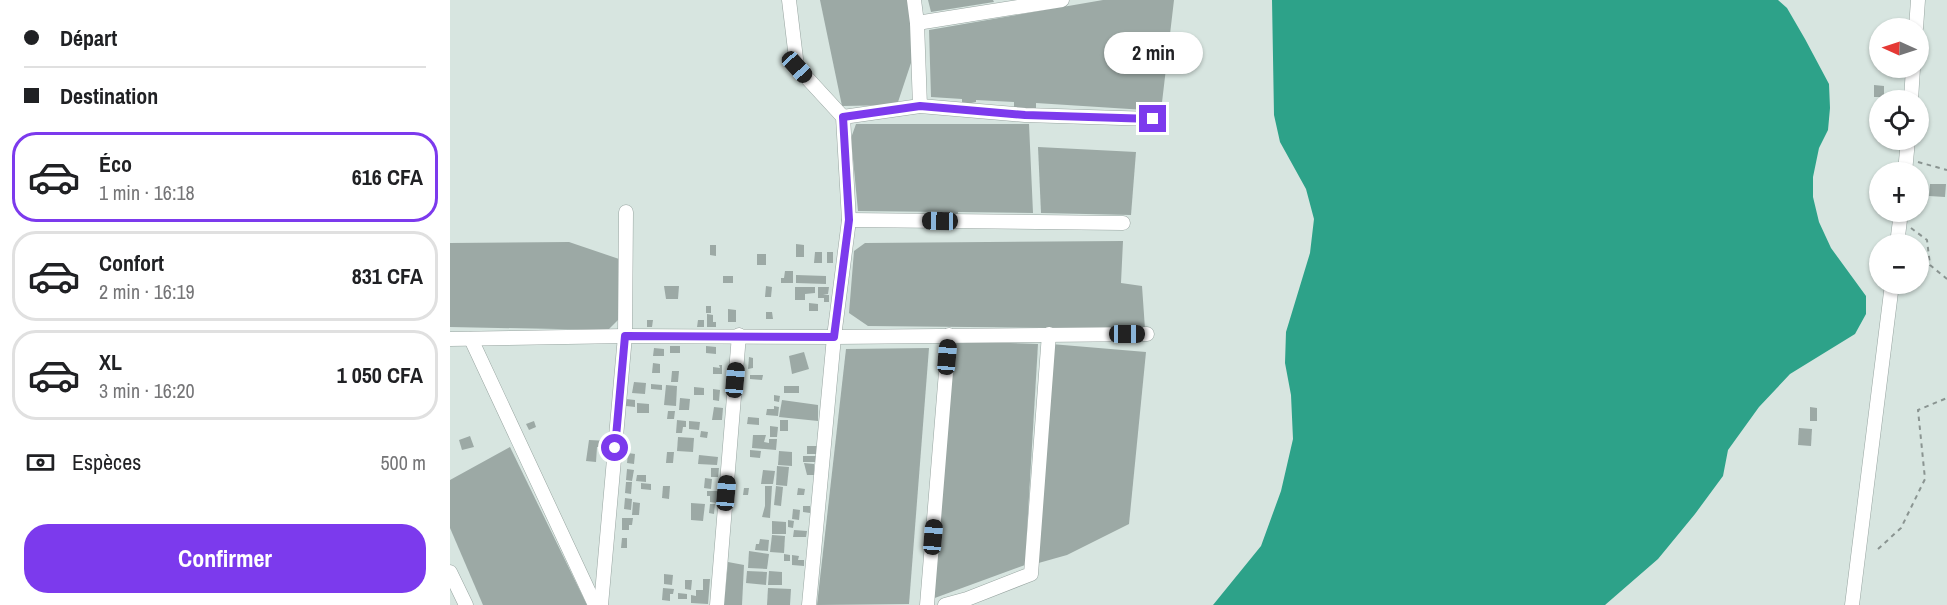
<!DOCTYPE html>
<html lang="fr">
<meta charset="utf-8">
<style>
:root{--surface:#fff;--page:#f2f2f2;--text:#202124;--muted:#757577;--line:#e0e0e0;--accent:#7c3aed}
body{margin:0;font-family:"Archivo Narrow",sans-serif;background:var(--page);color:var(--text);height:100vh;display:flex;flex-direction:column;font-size:22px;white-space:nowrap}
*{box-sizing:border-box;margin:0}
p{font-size:20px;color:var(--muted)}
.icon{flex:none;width:33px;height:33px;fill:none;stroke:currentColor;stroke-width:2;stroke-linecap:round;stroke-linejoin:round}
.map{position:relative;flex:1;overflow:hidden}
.details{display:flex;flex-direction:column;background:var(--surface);width:450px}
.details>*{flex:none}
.top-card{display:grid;align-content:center;height:132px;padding:0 24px;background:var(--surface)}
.needle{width:39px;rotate:273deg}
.fabs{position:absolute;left:1419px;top:18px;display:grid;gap:12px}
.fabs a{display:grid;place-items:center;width:60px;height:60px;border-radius:50%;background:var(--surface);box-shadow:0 2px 4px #0004;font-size:30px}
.end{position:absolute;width:27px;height:27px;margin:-14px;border:8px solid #7c3aed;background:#fff;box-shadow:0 0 0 3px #fff}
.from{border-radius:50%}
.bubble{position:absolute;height:42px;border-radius:21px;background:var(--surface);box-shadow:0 2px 4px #0004;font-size:20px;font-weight:700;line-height:42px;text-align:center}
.car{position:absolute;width:18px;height:36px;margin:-18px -9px;border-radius:8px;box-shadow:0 0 4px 2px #0007;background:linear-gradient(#222 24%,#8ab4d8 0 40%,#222 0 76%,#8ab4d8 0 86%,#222 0)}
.top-card b{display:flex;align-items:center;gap:21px;height:57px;font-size:22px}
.top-card b+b{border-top:2px solid var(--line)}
.top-card i{width:15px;height:15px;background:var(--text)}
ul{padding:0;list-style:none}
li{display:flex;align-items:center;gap:18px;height:90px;margin:0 12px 9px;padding:0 12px;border:3px solid var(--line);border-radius:24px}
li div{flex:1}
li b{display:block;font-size:22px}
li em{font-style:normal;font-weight:700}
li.on{border-color:var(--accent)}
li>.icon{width:54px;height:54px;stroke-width:1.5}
.pay{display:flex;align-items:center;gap:15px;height:66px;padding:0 24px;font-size:22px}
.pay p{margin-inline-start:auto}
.cta{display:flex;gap:12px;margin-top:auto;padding:12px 24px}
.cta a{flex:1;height:69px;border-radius:24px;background:var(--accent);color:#fff;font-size:24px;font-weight:700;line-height:69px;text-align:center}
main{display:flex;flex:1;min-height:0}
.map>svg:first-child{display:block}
.water{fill:#2da289}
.building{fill:#9ca9a5}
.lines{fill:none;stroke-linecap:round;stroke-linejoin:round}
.minor-casing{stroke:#98a5a1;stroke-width:15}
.path{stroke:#8a9491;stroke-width:2;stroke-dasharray:4.5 4.5;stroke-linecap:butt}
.minor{stroke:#fff;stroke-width:14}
.route{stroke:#7c3aed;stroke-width:8}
</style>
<main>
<section class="details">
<div class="top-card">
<b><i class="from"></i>Départ</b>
<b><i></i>Destination</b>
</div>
<ul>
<li class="on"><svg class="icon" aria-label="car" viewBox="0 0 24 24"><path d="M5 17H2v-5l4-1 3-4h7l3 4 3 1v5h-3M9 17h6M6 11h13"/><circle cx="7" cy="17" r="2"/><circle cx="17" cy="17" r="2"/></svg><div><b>Éco</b><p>1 min · 16:18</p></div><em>616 CFA</em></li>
<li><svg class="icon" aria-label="car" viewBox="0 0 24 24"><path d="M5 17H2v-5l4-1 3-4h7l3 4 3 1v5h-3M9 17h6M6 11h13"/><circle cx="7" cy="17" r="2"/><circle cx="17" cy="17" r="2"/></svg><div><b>Confort</b><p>2 min · 16:19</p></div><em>831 CFA</em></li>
<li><svg class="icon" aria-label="car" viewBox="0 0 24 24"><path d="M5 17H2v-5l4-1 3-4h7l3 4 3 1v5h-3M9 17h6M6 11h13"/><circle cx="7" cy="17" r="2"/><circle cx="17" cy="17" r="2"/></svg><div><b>XL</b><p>3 min · 16:20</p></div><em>1 050 CFA</em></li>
</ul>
<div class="pay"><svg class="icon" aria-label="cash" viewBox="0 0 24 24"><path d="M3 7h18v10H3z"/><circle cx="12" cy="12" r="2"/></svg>Espèces<p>500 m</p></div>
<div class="cta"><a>Confirmer</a></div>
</section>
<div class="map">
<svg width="1497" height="605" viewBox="0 0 1497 605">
<rect width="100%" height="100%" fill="#d7e5e0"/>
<polygon class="water" points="822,0 1328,0 1337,8 1355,39 1379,84 1380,108 1378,130 1369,148 1363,177 1363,197 1369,222 1381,248 1416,296 1416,314 1405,334 1340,374 1309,407 1278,450 1273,476 1245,514 1208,559 1155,605 763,605 811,546 831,491 843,439 841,395 835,363 836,332 860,253 864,219 856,189 830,142 824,115"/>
<g class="building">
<polygon points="370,0 458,0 462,25 462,60 447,105 392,106"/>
<polygon points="478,0 543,0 544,2 481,12"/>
<polygon points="653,0 724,0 711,111 586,103 586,108 564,109 564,102 526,100 526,102 512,105 512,99 481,97 479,30"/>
<polygon points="1424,85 1434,86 1434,97 1424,97"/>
<polygon points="406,124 579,124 583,213 508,212 507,217 495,216 495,212 408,211 401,138"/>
<polygon points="588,147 686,152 681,215 591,213"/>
<polygon points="1480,184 1496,184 1495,197 1479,196"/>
<polygon points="673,241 671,283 692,286 695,329 418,326 399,313 404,251 415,243"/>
<polygon points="119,242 172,260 169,319 158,330 0,327 0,243"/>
<polygon points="346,244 354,245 354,257 346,257"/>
<polygon points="260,245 266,245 266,256 260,255"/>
<polygon points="365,252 372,252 372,263 364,263"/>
<rect x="377" y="252" width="6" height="11"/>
<rect x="307" y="254" width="9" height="11"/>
<polygon points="335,271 343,271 343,283 331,283 331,278 334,278"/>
<polygon points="346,275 376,276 376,284 346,283"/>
<rect x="273" y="276" width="10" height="7"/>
<polygon points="214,286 229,286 228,299 216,299"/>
<polygon points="316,286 322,287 321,297 315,297"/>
<polygon points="345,287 365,287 365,293 355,294 355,300 345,300"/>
<polygon points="368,287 379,287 378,294 373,295 379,295 379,302 374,302 374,298 368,298"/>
<polygon points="359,303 368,304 368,311 359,311"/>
<rect x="256" y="306" width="5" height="7"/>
<polygon points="278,309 286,310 286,322 278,322"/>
<polygon points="316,312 322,312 323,319 316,319"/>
<polygon points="257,314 263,315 263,322 266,322 266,327 257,327"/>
<polygon points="197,320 203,320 202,327 197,327"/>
<polygon points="248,320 254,320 254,327 247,327"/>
<polygon points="500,341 588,344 575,565 482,599"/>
<polygon points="601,344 696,352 679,524 617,555 585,564"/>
<rect x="220" y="346" width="10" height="7"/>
<polygon points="256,346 266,347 266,354 256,353"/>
<polygon points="204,348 214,349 214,356 203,356"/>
<polygon points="479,348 459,604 367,605 396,349"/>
<polygon points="354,352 359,369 342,374 339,356"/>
<polygon points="299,357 303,358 303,368 298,369"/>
<polygon points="203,363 210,364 210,373 202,373"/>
<polygon points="269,365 272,365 272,374 263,374 263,367 270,368"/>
<polygon points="222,371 229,371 228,382 221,382"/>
<polygon points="300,375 313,375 312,380 300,379"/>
<polygon points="184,382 196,383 195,394 182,393"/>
<polygon points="201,384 212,385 212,390 201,389"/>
<polygon points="216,385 227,386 226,406 214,405"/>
<rect x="334" y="386" width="15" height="7"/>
<polygon points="244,387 254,388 254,395 244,395"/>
<polygon points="263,389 270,390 269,401 263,400"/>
<polygon points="324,395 330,396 329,402 324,401"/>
<polygon points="230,398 240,399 239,410 229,410"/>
<polygon points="176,399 185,400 185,407 176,406"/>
<polygon points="332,400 368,405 368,421 329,417"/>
<polygon points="187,403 199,404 199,413 187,413"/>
<polygon points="324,406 329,407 328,416 316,415 317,409 324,409"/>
<polygon points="264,407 273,408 272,420 262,420"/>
<polygon points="1360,407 1367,408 1367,421 1360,421"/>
<polygon points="218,411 225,411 224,419 217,419"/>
<polygon points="298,417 309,418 309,425 297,424"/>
<polygon points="227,420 236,421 236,427 233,427 232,433 226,433"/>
<rect x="330" y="420" width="8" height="11"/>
<polygon points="84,421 86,427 79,430 76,424"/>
<polygon points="239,421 250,422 249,430 239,429"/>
<polygon points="320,426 328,427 327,437 320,437"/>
<polygon points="1349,428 1362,429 1361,446 1348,445"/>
<polygon points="251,431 258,432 257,438 250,437"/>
<polygon points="303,435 316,435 314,442 319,443 319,439 327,439 326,450 302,448"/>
<polygon points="20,436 24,447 12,450 9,440"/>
<polygon points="228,437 244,438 243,452 227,451"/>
<polygon points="139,440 160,441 159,447 147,447 146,462 136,461"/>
<rect x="357" y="446" width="15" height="8"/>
<polygon points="60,447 137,605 33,605 0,528 0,480"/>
<polygon points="300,450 311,451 310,458 300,457"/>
<polygon points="329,451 342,452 342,466 328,465"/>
<polygon points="217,452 224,452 223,463 216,463"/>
<polygon points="178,453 185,454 184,464 177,463"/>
<polygon points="249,455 268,457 267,465 248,464"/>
<rect x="353" y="456" width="15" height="6"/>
<polygon points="354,463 364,464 364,475 357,475"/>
<polygon points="327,466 339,467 337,486 326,485"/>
<polygon points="261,468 269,468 268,477 261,477"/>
<polygon points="177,469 184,470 182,481 176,480"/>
<polygon points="313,470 325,471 323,484 311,484"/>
<polygon points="187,475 196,475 196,482 186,481"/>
<polygon points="255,478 262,479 261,489 254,488"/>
<polygon points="176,482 182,482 181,494 175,493"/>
<polygon points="191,483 201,484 201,490 191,489"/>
<polygon points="213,486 220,486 219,499 212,498"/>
<polygon points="315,486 322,486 320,518 312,517 315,506"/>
<polygon points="326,486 333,487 331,506 324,505"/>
<polygon points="294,488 299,488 298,495 293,495"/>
<polygon points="348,488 355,489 354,495 347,495"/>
<polygon points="257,491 268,491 267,503 260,502 260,496 257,496"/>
<polygon points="175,498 182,499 181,510 174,509"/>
<polygon points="183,502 190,503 189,515 182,515"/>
<polygon points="241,503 255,504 253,521 241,520"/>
<polygon points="260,504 265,504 264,514 259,513"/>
<polygon points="353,506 360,506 360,513 353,512"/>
<polygon points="343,509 350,510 349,520 342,519"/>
<polygon points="172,518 183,518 182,525 179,525 179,530 172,530"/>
<polygon points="338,520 344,521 343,528 338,527"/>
<polygon points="322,521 336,522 336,534 322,534"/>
<polygon points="344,530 357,531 356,537 343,537"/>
<polygon points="322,535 335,536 334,553 320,552"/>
<polygon points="172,538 177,538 177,548 171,548"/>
<polygon points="310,539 319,540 318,551 305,550 306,544 309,544"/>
<polygon points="299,551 319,554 317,569 298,568"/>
<polygon points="334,554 340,555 340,561 334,561"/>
<polygon points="342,555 349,556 348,560 354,560 354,566 342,565"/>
<polygon points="278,562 294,565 292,605 274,605"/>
<polygon points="297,571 317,572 316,585 296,583"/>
<polygon points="319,571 332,572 332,585 318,585"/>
<polygon points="214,574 223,575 222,585 214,584"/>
<polygon points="253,579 260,579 258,604 241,603 241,595 246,596 246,590 253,590"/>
<polygon points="235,580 242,580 241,590 235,589"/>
<polygon points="213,588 224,589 223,594 220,594 220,601 212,600"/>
<polygon points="318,588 341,589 340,605 317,605"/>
<polygon points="228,593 237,594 237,599 228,599"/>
</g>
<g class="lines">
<g class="minor-casing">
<g id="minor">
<polyline points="339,0 347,67 393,117 399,220 384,337 359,605"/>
<polyline points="464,0 467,23 470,106"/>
<polyline points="467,23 612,0"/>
<polyline points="1466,28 1468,0"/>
<polyline points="1461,100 1463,68"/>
<polyline points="393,117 470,106 575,115 703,119"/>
<polyline points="1455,172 1458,140"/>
<polyline points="399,220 673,223"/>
<polyline points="1447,244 1451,212"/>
<polyline points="0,339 175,336 384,337 697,334"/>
<polyline points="21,339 145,605"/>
<polyline points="0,572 16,605"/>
<polyline points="151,605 175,336 176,212"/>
<polyline points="267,605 289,335"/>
<polyline points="477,605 499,335"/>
<polyline points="495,605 517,599 581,574 599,334"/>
<polyline points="1402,605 1442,284"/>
</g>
</g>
<g class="path">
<polyline points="1468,162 1497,170"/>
<polyline points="1461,228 1477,240 1480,265 1497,279"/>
<polyline points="1428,549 1451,528 1475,479 1468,410 1497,398"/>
</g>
<use href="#minor" class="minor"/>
</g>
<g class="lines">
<polyline class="route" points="165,448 175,336 384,337 399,220 393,117 470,106 575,115 703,119"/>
</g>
</svg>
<div class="fabs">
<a><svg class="needle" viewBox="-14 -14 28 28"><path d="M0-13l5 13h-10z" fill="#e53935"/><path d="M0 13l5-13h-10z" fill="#757577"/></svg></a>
<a><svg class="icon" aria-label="locate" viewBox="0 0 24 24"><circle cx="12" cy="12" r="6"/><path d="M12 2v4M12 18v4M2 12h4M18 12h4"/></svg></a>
<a>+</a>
<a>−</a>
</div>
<i class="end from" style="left:165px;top:448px"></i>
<i class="end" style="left:703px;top:119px"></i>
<div class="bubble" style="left:654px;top:32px;width:99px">2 min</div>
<i class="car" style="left:347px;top:67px;rotate:138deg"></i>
<i class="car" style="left:490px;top:221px;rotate:271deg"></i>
<i class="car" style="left:677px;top:334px;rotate:90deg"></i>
<i class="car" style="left:497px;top:357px;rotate:5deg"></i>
<i class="car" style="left:285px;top:380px;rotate:5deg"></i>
<i class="car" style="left:276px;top:493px;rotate:5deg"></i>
<i class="car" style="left:483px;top:537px;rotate:5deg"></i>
</div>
</main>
